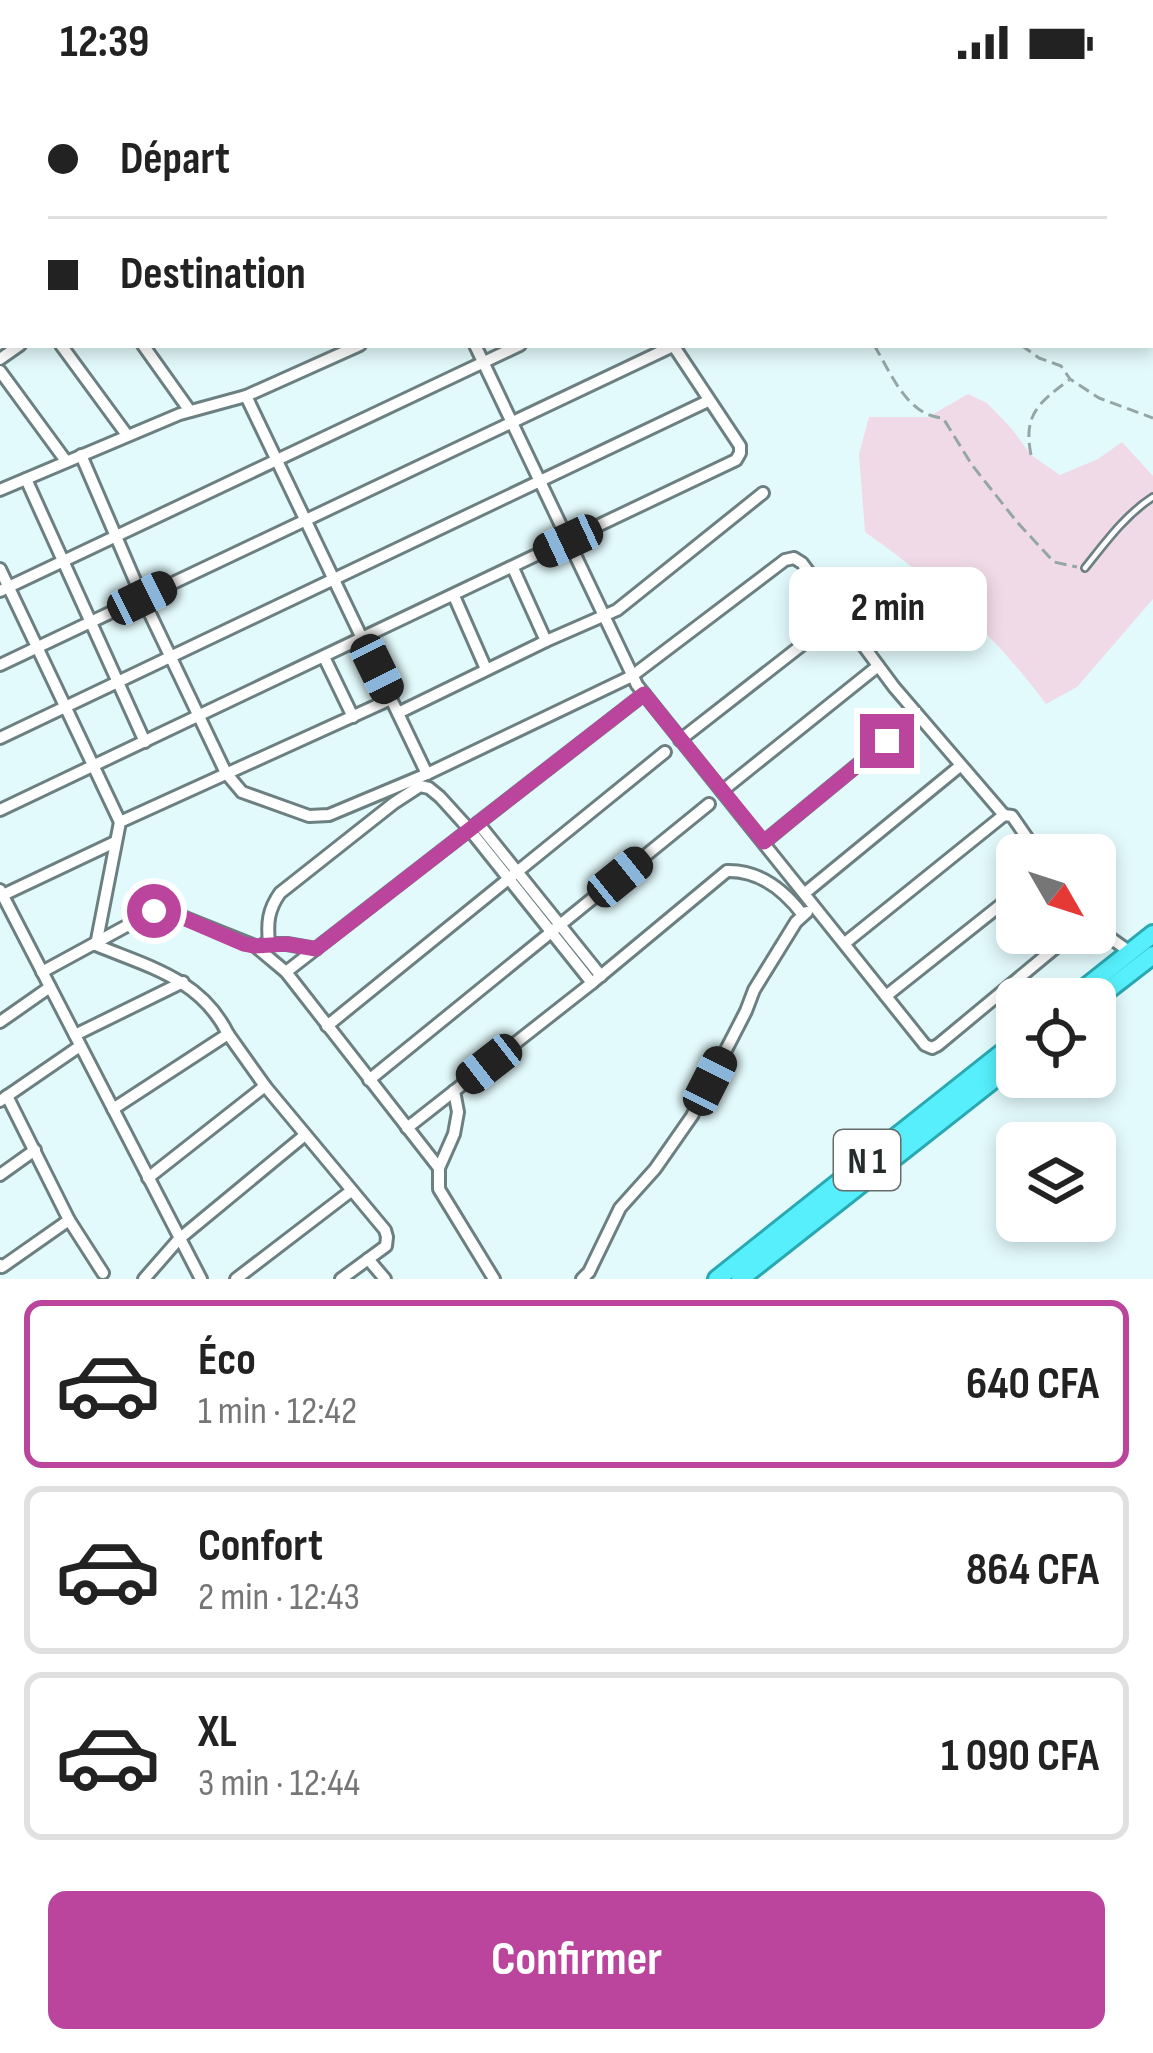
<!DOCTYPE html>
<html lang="fr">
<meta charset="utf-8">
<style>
:root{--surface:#fff;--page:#f6f6f6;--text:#222;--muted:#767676;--line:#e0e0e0;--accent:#bb459c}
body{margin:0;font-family:"Sofia Sans Condensed",sans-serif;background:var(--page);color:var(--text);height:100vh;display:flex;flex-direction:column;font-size:45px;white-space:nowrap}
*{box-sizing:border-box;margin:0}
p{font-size:39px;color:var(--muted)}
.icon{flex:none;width:66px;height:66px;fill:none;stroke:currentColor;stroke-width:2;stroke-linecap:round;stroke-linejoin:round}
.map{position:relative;height:1195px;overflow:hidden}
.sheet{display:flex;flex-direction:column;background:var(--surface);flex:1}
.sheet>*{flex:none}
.guide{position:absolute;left:0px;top:0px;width:1155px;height:264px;box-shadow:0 6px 18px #0003;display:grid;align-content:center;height:264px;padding:0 48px;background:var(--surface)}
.needle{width:78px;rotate:129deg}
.controls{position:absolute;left:996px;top:750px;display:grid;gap:24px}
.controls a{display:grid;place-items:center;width:120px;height:120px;border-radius:18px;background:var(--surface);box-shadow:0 6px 18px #0003;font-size:60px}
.end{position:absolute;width:54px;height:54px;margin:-27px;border:15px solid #bb459c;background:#fff;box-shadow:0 0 0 6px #fff}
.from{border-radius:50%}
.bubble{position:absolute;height:84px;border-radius:18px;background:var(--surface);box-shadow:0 6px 18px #0003;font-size:39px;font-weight:700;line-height:84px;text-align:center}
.car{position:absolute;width:36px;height:72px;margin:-36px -18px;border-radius:15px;box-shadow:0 0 9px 3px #0007;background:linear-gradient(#222 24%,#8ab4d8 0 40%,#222 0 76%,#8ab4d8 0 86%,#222 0)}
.guide b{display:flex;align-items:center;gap:42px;height:114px;font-size:45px}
.guide b+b{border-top:3px solid var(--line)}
.guide i{width:30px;height:30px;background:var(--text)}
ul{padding:21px 0 0;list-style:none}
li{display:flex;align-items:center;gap:36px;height:168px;margin:0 24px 18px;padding:0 24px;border:6px solid var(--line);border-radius:18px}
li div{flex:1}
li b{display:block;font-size:45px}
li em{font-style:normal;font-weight:700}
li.current{border-color:var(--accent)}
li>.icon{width:108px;height:108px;stroke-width:1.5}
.cta{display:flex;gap:24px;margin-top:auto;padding:24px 48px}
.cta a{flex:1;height:138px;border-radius:18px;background:var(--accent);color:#fff;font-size:48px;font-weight:700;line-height:138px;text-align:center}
.status{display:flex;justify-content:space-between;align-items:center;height:84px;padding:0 60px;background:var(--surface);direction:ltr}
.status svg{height:33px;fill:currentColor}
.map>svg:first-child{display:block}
.green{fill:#f0dae7}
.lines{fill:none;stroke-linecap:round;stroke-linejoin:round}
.service-casing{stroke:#6c8082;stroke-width:10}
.minor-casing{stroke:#6c8082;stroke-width:16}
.tertiary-casing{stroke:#6c8082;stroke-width:18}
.trunk-casing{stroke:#29a8b2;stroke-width:22}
.path{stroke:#95a6a7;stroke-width:3;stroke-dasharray:12 6;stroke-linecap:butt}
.service{stroke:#fff;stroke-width:4.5}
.minor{stroke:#fff;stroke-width:10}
.tertiary{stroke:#fff;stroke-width:12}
.trunk{stroke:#56effb;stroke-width:16}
.route{stroke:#bb459c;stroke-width:15}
.labels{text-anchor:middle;stroke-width:12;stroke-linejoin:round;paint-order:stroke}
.shield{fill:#fff;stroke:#666b6c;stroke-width:3}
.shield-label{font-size:36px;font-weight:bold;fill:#242c2d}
</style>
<div class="status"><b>12:39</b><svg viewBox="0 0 49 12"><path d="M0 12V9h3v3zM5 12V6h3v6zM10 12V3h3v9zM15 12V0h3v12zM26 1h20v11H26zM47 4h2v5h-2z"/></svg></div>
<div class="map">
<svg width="1153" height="1195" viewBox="0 0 1153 1195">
<rect width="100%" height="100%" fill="#e3fafc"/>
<path class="green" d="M968,310L987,319L1012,345L1031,371L1060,391L1098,375L1122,358L1153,392V515L1077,603L1046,620C995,551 935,497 865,448L859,370L869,333H928Z"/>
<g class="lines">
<g class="service-casing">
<path id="service" d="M1085,484C1105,459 1125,431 1153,413"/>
</g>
<g class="minor-casing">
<g id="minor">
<polyline points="184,0 186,3"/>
<polyline points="358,0 359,3"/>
<polyline points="472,0 477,3"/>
<polyline points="607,0 612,3"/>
<polyline points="736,0 741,3"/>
<polyline points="92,3 96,0"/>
<polyline points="207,3 212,0"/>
<polyline points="316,3 320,0"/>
<polyline points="378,3 380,0"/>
<polyline points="591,3 593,0"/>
<polyline points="804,3 808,0"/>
<polyline points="921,3 926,0"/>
<polyline points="0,63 3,62"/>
<polyline points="0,80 3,84"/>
<polyline points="0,193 3,190"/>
<polyline points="61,261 127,351"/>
<polyline points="143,261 190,327"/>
<polyline points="475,261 637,601 925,961 932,964 938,961 1073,849"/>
<polyline points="0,275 20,261"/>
<polyline points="0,287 66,377"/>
<polyline points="246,312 427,690"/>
<polyline points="81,371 142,513 226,689 242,708 309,732 329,731 427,690 632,592 785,476 794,474 802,479 894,603 1004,731"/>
<polyline points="26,395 145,658"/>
<polyline points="0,406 180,330 246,312 360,261"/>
<polyline points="513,484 546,557"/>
<polyline points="0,485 120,738"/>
<polyline points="0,507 520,261"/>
<polyline points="454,512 486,585"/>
<polyline points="324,573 353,633"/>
<polyline points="0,581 673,262"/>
<polyline points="398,629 546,557 617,526 763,409"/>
<polyline points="0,654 708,317"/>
<polyline points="680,656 839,532"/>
<polyline points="722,707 878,582"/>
<polyline points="0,726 736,376 740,369 740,362 673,261"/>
<polyline points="478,739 601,892"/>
<polyline points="764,758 917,632"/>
<polyline points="0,806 201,1195"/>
<polyline points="805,809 960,682"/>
<polyline points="3,811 115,758"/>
<polyline points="1095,843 1130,868"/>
<path d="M269,859C267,839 268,826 280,809L394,719L420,702L429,704L440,713L469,745L592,899"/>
<polyline points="845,859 1004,731 1012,732 1039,771"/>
<polyline points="264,860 287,860 316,865"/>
<polyline points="96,861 120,738 391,615"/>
<path d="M96,861C149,883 201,895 228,950L113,1025"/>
<polyline points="42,888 154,827 165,826 255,862 286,888 439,1084"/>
<polyline points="286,888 644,610"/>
<polyline points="886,912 1017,808"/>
<polyline points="0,938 50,903"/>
<polyline points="327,942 665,668"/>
<polyline points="228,950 265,1002 385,1146 387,1153 386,1162 341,1195"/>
<polyline points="75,951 183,898"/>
<polyline points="369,996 709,720"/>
<polyline points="454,1007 458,1028 454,1050 439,1084 439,1105 494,1195"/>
<polyline points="7,1012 69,1136"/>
<polyline points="0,1017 80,962"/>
<path d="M407,1044L592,899L727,787C760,786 784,806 803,831"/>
<polyline points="0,1091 35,1066"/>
<polyline points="148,1094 265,1002"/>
<polyline points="368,1175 385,1195"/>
<polyline points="0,1181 2,1183 69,1136 103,1189"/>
<polyline points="144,1195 179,1155 305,1051"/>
<polyline points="236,1195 351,1107"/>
<polyline points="582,1195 589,1188 620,1124 655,1085 692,1032 746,927 754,906 796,838 807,828"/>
</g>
</g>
<g class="tertiary-casing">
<g id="tertiary">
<polyline points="1086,0 1091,3"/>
<polyline points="1152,49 1153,50"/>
</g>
</g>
<g class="trunk-casing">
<g id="trunk">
<polyline points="1071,915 1153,850"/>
<polyline points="1095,916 1153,871"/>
<polyline points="717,1195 1017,957"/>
<polyline points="740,1195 1017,977"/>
</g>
</g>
<g class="path">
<path d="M874,261C891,289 907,332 943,334L972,381L1017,438L1054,478L1077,483"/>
<polyline points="1021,261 1039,274 1061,282 1070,295 1099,314 1153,334"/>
<path d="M1031,371C1023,331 1038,319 1069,296"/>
</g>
<use href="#service" class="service"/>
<use href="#minor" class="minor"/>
<use href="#tertiary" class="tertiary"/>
<use href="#trunk" class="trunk"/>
</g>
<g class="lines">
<polyline class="route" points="154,827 165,826 244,860 255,862 287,860 316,865 644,610 764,758 887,657"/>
</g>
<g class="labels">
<rect class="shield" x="834" y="1046" width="66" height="60" rx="9"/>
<g class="shield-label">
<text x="867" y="1089">N 1</text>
</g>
</g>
</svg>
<div class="controls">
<a><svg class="needle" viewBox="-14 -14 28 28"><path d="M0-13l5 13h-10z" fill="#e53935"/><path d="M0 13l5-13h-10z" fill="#767676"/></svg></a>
<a><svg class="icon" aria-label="locate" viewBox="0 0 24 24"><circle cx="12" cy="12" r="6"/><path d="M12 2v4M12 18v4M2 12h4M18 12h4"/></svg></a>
<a><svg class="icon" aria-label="layers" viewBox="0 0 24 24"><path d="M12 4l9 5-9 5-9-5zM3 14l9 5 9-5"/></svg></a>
</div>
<i class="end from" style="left:154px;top:827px"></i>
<i class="end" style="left:887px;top:657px"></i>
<div class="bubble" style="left:789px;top:483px;width:198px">2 min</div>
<i class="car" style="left:568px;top:457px;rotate:245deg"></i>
<i class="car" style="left:142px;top:514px;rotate:64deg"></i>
<i class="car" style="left:377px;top:585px;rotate:154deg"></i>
<i class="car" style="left:620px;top:793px;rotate:51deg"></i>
<i class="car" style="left:489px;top:980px;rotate:232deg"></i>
<i class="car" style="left:710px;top:997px;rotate:27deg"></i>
<div class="guide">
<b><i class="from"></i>Départ</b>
<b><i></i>Destination</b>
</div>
</div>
<section class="sheet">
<ul>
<li class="current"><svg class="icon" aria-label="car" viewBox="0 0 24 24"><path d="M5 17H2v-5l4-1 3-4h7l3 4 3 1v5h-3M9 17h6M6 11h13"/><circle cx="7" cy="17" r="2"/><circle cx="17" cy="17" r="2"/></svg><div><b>Éco</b><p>1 min · 12:42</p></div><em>640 CFA</em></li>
<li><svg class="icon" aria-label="car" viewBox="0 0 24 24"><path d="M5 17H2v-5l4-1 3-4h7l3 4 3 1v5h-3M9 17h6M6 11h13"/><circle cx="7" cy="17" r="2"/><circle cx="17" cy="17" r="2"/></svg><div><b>Confort</b><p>2 min · 12:43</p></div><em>864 CFA</em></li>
<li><svg class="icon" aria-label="car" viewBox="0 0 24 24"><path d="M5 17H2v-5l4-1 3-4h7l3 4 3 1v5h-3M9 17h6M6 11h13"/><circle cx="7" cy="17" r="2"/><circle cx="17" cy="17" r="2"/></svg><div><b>XL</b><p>3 min · 12:44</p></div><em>1 090 CFA</em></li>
</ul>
<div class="cta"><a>Confirmer</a></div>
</section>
